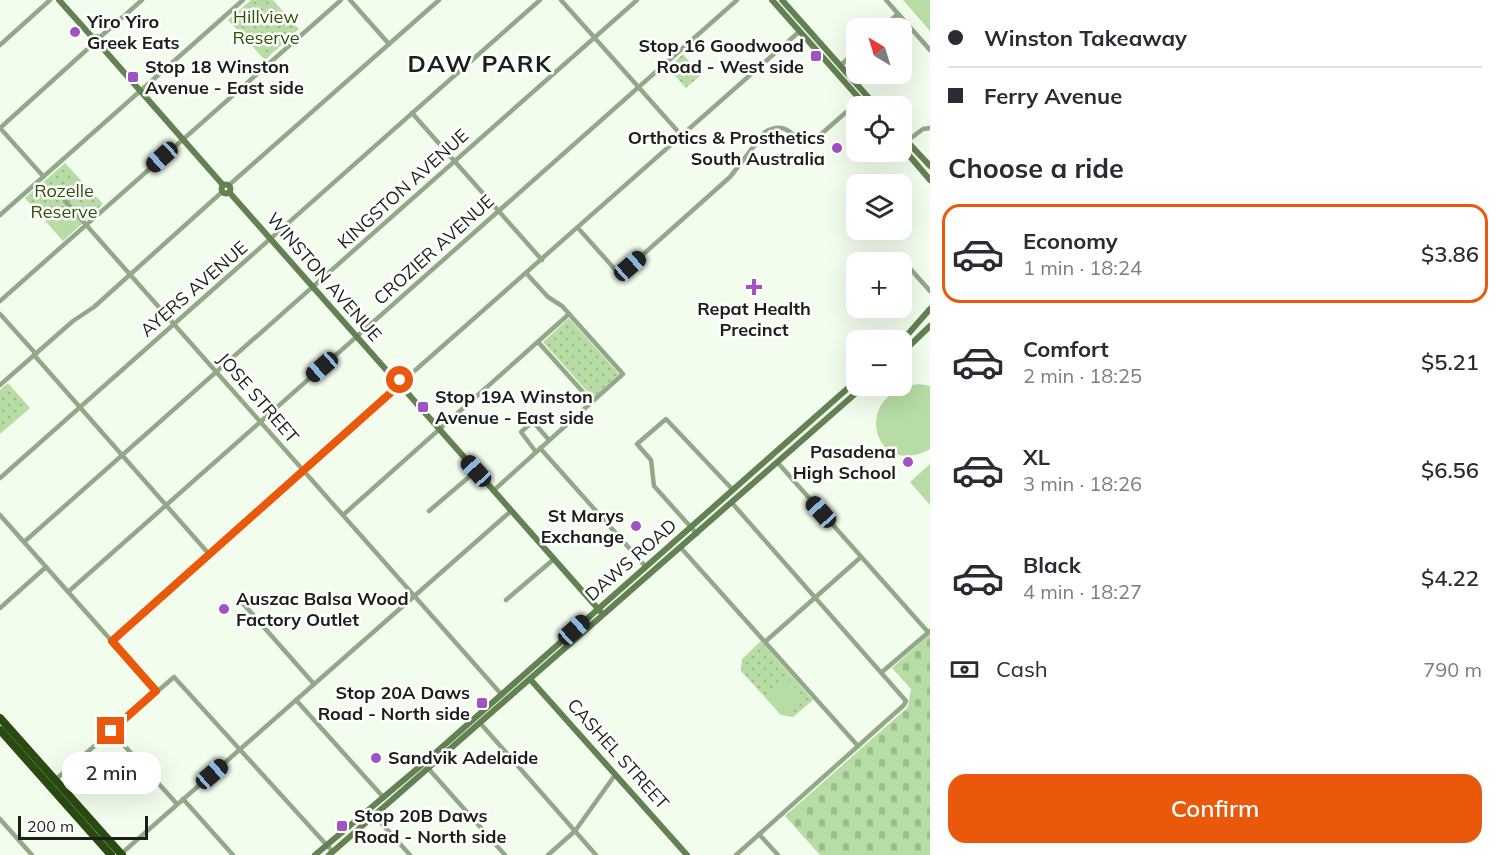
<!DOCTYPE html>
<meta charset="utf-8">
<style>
:root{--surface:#fff;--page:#f2f2f3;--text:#2b2b33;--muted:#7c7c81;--line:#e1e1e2;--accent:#ea580c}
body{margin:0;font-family:Mulish,sans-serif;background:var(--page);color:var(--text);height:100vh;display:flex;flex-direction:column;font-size:22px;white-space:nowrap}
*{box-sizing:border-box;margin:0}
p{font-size:20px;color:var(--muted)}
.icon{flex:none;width:33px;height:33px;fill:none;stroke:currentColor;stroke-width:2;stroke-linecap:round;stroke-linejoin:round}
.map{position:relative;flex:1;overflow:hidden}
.panel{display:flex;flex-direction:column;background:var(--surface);width:570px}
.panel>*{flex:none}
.guide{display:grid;align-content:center;height:132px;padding:0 18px;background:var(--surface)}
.needle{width:39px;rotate:322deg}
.fabs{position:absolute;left:846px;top:18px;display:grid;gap:12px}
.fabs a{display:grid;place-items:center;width:66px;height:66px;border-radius:12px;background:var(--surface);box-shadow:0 6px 24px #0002;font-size:30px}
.scale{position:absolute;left:18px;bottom:15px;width:130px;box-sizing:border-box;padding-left:6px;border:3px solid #1b1e19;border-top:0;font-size:16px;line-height:21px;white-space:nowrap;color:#1b1e19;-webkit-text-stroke:4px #fff;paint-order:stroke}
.end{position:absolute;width:27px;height:27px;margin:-14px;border:8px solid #ea580c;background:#fff;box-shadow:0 0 0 3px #fff}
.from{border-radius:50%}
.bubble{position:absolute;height:42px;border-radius:18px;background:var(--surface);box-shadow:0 6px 24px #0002;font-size:20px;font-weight:600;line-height:42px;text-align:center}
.car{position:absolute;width:18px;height:36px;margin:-18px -9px;border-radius:8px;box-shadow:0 0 4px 2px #0007;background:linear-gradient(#222 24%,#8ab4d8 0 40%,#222 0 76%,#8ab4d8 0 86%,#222 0)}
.guide b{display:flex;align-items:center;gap:21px;height:57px;font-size:22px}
.guide b+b{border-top:2px solid var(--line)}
.guide i{width:15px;height:15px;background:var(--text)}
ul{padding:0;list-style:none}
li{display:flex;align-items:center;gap:18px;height:99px;margin:0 12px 9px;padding:0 6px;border:3px solid transparent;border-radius:18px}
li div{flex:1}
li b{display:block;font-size:22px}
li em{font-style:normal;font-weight:600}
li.on{border-color:var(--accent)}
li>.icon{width:54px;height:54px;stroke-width:1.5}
h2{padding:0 18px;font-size:27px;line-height:72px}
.pay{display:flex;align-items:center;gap:15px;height:66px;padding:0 18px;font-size:22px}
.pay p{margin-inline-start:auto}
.action{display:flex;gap:12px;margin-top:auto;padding:12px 18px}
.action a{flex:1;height:69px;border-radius:18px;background:var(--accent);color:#fff;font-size:24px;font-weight:600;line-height:69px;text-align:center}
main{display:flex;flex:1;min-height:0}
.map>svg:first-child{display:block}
.cemetery{fill:url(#cemetery-stones)}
.park{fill:url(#park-dots)}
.pitch{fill:#b7dca4}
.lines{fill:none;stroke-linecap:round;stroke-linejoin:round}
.street{stroke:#93a888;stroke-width:4.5}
.secondary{stroke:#638152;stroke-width:6}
.highway{stroke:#2a4a12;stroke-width:8}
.route{stroke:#ea580c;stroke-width:8}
.poi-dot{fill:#a152c3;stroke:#fff;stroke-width:2}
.labels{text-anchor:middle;stroke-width:5;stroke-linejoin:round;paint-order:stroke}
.park-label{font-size:18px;fill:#2a5401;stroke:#fff}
.poi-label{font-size:18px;font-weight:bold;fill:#1b1e19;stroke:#fff;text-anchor:start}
.street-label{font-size:18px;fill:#1b1e19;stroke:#fff}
.district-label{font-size:24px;font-weight:bold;letter-spacing:1.5px;fill:#1b1e19;stroke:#fff}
</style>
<main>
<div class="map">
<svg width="930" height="855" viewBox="0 0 930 855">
<defs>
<pattern id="cemetery-stones" width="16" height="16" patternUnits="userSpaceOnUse" patternTransform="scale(1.5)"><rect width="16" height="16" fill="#b7dca4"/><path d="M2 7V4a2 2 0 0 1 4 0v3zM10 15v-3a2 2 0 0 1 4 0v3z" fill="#9dbc8d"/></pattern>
<pattern id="park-dots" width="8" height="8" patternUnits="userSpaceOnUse" patternTransform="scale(1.5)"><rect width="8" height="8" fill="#b7dca4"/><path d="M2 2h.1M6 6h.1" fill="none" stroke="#9dbc8d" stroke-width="1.8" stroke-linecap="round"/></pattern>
</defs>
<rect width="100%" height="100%" fill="#f3fdee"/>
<polygon class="cemetery" points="930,634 930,855 820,855 785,816 908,707 911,689 892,668"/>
<g class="park">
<polygon points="251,0 273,0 299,29 265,60 228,20"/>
<polygon points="683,54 701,75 686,88 668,68"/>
<polygon points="65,163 103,204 63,241 25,198"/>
<polygon points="569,318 619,374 593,398 543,342"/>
<polygon points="8,383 30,408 0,434 0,390"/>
<polygon points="761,641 813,700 793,717 781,715 741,671 742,659"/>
</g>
<g class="pitch">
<polygon points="903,0 930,0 930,31"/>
<polygon points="63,207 76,222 60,236 47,221"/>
<path d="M919,384L930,386V449C872,481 850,391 919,384Z"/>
<polygon points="930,464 930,505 910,482"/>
<polygon points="789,680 803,696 781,715 767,699"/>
</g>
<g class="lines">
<g class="street">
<polyline points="350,0 389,44"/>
<polyline points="561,0 682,136"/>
<polyline points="886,0 930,50"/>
<polyline points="882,28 898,14"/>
<polyline points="99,38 142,0"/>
<polyline points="0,45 50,0"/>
<polyline points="840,66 856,51"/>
<polyline points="412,113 542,260"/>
<polyline points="0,128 92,45"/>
<polyline points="0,128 43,176"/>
<polyline points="907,141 923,129 930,128"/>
<polyline points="229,185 439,0"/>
<polyline points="65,201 502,695"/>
<polyline points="0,215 243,0"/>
<path d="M578,228L620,275L730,177L765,132C784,121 791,133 804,144L811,143L860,100"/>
<polyline points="905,263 930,291"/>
<polyline points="0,301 341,0"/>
<polyline points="0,314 36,354"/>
<polyline points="538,342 592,402"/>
<polyline points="34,355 209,554"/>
<polyline points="403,381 800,31"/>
<polyline points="0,385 73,321 94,307 222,192"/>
<polyline points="540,448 646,567"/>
<polyline points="536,452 521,432 530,424 535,424 549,440"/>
<polyline points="778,463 928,632"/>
<polyline points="0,478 540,0"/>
<polyline points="493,491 623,374 562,306 548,297 526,273"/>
<polyline points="732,503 906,701 904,705 736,855"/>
<polyline points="429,511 476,471"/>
<polyline points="0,515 156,691"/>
<polyline points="343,515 569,314"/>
<polyline points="697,534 654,486 651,460 637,444 666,419 733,490"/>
<polyline points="24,542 637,0"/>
<polyline points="681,548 858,746"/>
<polyline points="68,592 737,0"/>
<polyline points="239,599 314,684"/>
<polyline points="506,600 554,559"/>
<polyline points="0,608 46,567"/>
<polyline points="112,641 395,388"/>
<polyline points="766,641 861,557"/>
<polyline points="882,672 930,631"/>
<polyline points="296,700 384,798"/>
<polyline points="481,724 596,855"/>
<polyline points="111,731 177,804"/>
<polyline points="427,767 505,855"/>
<polyline points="54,781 174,677 333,852"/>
<polyline points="183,799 233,855"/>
<polyline points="375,816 410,855"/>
<polyline points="0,819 32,855"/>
<polyline points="759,834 778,855"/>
<polyline points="121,854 511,511"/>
<polyline points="548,855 575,831 615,775"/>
</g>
<g class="secondary">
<polyline points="59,0 93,38"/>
<polyline points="772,0 866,106"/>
<polyline points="782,0 876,106"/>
<circle cx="96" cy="42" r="5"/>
<polyline points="100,45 223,185"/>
<polyline points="902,136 930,166"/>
<polyline points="902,147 930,180"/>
<circle cx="226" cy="189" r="4.5"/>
<polyline points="229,192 396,381"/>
<polyline points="902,341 930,309"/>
<polyline points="902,353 930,326"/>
<circle cx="400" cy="385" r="5"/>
<polyline points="403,388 600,611"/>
<polyline points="530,679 687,855"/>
<polyline points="315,855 424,763 856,381"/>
<polyline points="329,855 864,386"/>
</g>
<g class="highway">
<polyline points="0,718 122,855"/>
<polyline points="0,730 111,855"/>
</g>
</g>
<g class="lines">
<polyline class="route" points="111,731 156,691 112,641 396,388 395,382 400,380"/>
</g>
<g class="poi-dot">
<circle cx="75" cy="32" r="6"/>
<rect x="810" y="50" width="12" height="12" rx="3"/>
<rect x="127" y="71" width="12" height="12" rx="3"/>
<circle cx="837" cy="148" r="6"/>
<path d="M751 278h6v6h6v6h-6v6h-6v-6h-6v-6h6z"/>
<rect x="417" y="401" width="12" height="12" rx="3"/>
<circle cx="908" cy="462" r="6"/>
<circle cx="636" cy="526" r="6"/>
<circle cx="224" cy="609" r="6"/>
<rect x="476" y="697" width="12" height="12" rx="3"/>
<circle cx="376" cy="758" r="6"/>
<rect x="336" y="820" width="12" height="12" rx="3"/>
</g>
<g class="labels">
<g class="park-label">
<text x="266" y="23">Hillview<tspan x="266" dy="21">Reserve</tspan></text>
<text x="64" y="197">Rozelle<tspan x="64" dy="21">Reserve</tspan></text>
</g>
<g class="poi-label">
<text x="87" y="28">Yiro Yiro<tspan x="87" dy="21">Greek Eats</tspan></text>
<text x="804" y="52" text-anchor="end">Stop 16 Goodwood<tspan x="804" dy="21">Road - West side</tspan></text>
<text x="145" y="73">Stop 18 Winston<tspan x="145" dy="21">Avenue - East side</tspan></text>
<text x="825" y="144" text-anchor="end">Orthotics &amp; Prosthetics<tspan x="825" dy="21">South Australia</tspan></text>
<text x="754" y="315" text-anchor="middle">Repat Health<tspan x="754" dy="21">Precinct</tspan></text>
<text x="435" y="403">Stop 19A Winston<tspan x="435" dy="21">Avenue - East side</tspan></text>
<text x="896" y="458" text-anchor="end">Pasadena<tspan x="896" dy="21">High School</tspan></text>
<text x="624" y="522" text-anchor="end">St Marys<tspan x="624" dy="21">Exchange</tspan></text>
<text x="236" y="605">Auszac Balsa Wood<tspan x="236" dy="21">Factory Outlet</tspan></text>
<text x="470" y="699" text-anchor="end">Stop 20A Daws<tspan x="470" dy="21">Road - North side</tspan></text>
<text x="388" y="764">Sandvik Adelaide</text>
<text x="354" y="822">Stop 20B Daws<tspan x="354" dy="21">Road - North side</tspan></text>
</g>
<g class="street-label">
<text transform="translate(403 189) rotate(-42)" y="6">KINGSTON AVENUE</text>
<text transform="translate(434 250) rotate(-42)" y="6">CROZIER AVENUE</text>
<text transform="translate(324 277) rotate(49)" y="6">WINSTON AVENUE</text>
<text transform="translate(194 289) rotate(-41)" y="6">AYERS AVENUE</text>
<text transform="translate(258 398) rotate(49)" y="6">JOSE STREET</text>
<text transform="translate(631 560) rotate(-41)" y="6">DAWS ROAD</text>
<text transform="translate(618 754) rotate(48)" y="6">CASHEL STREET</text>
</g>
<g class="district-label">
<text x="480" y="72">DAW PARK</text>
</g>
</g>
</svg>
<div class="fabs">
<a><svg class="needle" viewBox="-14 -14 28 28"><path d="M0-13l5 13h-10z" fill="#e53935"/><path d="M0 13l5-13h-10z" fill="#7c7c81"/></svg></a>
<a><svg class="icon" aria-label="locate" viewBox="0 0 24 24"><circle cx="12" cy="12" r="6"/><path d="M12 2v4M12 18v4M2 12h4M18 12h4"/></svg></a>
<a><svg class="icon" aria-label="layers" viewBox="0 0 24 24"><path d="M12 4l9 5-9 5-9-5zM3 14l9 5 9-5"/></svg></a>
<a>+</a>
<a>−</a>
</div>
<div class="scale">200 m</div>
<i class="end from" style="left:400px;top:380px"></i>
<i class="end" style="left:111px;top:731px"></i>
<div class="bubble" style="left:62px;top:752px;width:99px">2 min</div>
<i class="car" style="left:162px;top:157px;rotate:228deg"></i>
<i class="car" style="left:630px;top:266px;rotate:49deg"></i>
<i class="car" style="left:322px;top:367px;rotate:229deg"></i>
<i class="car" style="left:476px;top:471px;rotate:318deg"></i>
<i class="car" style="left:821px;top:512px;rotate:318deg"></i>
<i class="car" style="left:574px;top:630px;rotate:48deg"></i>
<i class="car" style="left:212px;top:774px;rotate:49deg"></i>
</div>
<section class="panel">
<div class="guide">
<b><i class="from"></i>Winston Takeaway</b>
<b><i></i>Ferry Avenue</b>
</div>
<h2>Choose a ride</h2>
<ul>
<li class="on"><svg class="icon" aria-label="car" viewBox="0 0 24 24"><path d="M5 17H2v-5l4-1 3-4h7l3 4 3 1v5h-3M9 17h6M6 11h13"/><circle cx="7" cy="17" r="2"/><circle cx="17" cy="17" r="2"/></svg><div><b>Economy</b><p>1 min · 18:24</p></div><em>$3.86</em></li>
<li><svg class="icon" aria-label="car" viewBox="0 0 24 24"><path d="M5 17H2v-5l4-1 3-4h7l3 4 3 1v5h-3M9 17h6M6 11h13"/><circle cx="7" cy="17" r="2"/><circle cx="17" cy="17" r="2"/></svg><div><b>Comfort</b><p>2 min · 18:25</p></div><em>$5.21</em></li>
<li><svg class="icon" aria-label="car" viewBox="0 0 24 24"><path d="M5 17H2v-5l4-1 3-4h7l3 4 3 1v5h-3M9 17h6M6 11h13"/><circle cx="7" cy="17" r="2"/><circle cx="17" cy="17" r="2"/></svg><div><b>XL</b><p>3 min · 18:26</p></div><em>$6.56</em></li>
<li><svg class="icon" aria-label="car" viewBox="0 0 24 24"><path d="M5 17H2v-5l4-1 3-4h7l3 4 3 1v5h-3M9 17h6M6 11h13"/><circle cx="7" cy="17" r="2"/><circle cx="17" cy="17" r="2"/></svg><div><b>Black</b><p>4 min · 18:27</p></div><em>$4.22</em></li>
</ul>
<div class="pay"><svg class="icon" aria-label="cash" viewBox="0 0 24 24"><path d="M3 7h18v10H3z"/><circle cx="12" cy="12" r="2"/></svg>Cash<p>790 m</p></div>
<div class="action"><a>Confirm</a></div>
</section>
</main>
